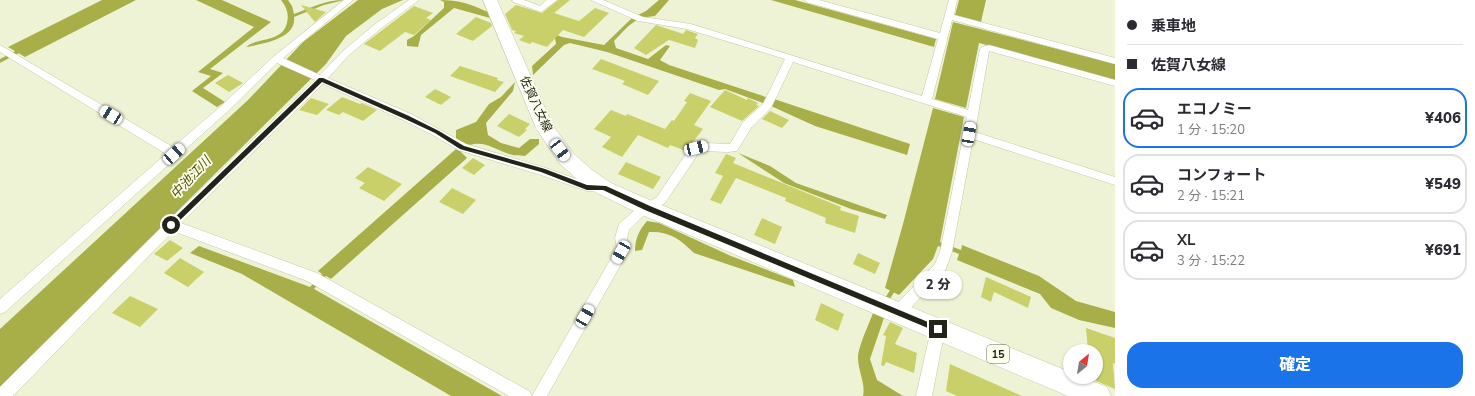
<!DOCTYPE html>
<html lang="ja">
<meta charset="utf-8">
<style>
:root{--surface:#fff;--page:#f7f7f7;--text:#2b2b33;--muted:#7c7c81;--line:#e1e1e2;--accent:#1a73e8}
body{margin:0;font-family:"Nunito Sans","Noto Sans JP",sans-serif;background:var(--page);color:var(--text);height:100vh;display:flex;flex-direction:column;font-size:15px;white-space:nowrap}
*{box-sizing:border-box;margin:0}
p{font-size:13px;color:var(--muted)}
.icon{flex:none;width:22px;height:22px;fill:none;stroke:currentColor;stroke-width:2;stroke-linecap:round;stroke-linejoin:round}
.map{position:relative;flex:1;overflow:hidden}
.sheet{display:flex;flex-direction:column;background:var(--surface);width:360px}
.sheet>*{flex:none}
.top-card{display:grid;align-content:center;height:88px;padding:0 12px;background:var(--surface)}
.needle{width:26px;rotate:30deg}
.fabs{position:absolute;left:1063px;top:344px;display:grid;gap:8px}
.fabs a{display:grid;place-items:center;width:40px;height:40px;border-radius:50%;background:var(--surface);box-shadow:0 1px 3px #0004;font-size:20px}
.end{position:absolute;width:18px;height:18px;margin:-9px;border:5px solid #232419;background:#fff;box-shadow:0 0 0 2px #fff}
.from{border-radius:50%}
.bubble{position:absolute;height:28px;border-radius:14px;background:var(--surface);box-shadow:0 1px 3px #0004;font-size:13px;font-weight:800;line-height:28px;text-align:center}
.car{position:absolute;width:12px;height:24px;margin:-12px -6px;border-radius:5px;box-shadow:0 0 3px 1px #0007;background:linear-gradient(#fff 24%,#345 0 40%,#fff 0 76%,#345 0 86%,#fff 0)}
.top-card b{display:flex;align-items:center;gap:14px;height:38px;font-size:15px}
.top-card b+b{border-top:1px solid var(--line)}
.top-card i{width:10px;height:10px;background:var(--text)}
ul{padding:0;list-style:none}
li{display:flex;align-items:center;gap:12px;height:60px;margin:0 8px 6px;padding:0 4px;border:2px solid var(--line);border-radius:16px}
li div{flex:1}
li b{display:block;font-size:15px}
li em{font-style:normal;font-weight:800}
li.current{border-color:var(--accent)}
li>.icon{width:36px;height:36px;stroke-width:1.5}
.button{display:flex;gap:8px;margin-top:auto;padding:8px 12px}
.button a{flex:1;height:46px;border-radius:16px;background:var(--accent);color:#fff;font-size:16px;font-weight:800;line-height:46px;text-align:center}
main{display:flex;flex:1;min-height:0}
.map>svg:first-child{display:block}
.water{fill:#a8af48}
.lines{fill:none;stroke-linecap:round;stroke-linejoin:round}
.stream-far1{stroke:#a8af48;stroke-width:3.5}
.stream{stroke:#a8af48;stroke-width:4.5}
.building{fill:#c9d06a}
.minor-casing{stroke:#c4c7aa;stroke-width:1}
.primary-casing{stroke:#c4c7aa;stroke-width:1}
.minor{fill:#fff;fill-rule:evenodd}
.primary{fill:#fff;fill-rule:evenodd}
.route{fill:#232419}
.labels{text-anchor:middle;stroke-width:3.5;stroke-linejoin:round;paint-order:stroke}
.shield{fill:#fdffed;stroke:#646659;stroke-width:1}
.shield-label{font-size:11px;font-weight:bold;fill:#232419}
.street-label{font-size:12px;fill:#232419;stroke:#fdffed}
.water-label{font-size:13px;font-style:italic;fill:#4f5200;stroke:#fdffed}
</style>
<main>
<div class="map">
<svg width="1115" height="396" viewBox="0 0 1115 396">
<rect width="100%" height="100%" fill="#eff3d5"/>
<g class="water">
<polygon points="102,0 136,0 25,57 8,47"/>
<polygon points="196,0 222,0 271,22 210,69 223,73 203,88 225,102 217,107 192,91 211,76 198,72 254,27"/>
<path d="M281,0H288L292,6L294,14C310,8 326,0 344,0L324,5L294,17C297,39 262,44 246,47C257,37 282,43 287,23C289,14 287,8 281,0Z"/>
<polygon points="358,0 403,0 382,9 346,36 326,64 0,387 0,329 248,100 303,42"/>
<path d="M440,0C460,0 470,4 488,12L490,18L454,8L421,35L418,47L407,46V40L414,36L444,8V2Z"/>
<path d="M659,0H669L655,16C632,18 629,26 614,41L616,48L648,59L666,45L670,46L660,60L669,65L766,97L763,103L725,89L719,90L607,52L570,43L564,45L533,75L532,66L556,44L555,38L537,27L562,37L604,45L632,18L646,11Z"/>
<polygon points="771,0 795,0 936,39 934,47"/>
<polygon points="959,0 986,0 981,22 955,15"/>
<polygon points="953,22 1115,64 1115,80 979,43 966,108 935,99"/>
<path d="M515,82L513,91L486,123L488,135L501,143L519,148L530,139H539V144L525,156C520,155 514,156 509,154C489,147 481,137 459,150L467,158L331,279L326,276L314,289L502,396H451L242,274L190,253L199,246L310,287L322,274L318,271L456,149L461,143L456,140V130L476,122L489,104L501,97Z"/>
<polygon points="774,99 910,144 907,155 815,126 771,106"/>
<polygon points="933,108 964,117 940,242 961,250 962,245 1039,276 1076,301 1115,312 1115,328 1079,320 1051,308 1040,294 957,260 959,254 938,246 933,259 899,295 885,288 903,224"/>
<polygon points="738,153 770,166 796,183 887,215 885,219 851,209 784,183"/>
<path d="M647,221L659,223L731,256L793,280L795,287L694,253C680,239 669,231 649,232L642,250L635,251C635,239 639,230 647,221Z"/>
<path d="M873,313L884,318L870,359L877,380L903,396H863C866,384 858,371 858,358C858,347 869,324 873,313Z"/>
</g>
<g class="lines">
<polyline class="stream-far1" points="0,61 21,50"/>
<polyline class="stream" points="886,301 894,288"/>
</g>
<g class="building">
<polygon points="558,0 570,0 554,13 579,21 595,8 609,13 584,37 563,30 547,47 532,42 530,44 519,40 524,36 514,33 516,31 512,30 505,14 516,5 542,13"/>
<polygon points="301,5 326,12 315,22"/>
<polygon points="414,6 433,13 426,18 431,20 414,35 405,32 380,51 364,44"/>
<polygon points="476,17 491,23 492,26 473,41 456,34"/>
<polygon points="656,25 683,34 686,30 698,34 695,38 698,40 695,48 669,40 646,55 634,48"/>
<polygon points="601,59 659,81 648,95 622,84 625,81 592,69"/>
<polygon points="460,66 498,78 497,80 504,82 495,92 450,76"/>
<polygon points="228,75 243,83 229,92 215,83"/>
<polygon points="435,89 451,97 441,105 425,97"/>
<polygon points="725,90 747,100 748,98 758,103 756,105 759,106 742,121 710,107"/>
<polygon points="690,93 711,101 694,125 703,129 686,151 670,145 668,148 638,135 622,157 602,147 611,137 594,129 611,110 626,116 627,114 665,129 672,120 674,121 687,102 684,101"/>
<polygon points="342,97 360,104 362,103 377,110 363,121 343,112 339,115 326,110"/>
<polygon points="311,98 329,104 317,115 299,110"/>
<polygon points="770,111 789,120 782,128 762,119"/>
<polygon points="509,114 530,124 525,129 527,130 519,137 497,126"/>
<polygon points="726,154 736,158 733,163 841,207 840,210 859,216 855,233 825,223 826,218 785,201 786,198 736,178 721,204 710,200 723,176 715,173"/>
<polygon points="473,158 485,165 474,175 462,168"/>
<polygon points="626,162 661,177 653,189 618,174"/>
<polygon points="368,167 402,184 384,201 359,188 365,183 355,178"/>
<polygon points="452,188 476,200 463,214 439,202"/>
<polygon points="762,218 782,227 775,244 754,235"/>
<polygon points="170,240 183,248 167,261 154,254"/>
<polygon points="858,253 880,263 875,274 853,264"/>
<polygon points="180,258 204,272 188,287 164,273"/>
<polygon points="986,277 1031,297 1028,308 994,292 991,302 981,297"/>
<polygon points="130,296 158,309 140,327 112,313"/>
<polygon points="821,303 844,314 838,331 815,320"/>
<polygon points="890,322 903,328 895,344 917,353 914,373 886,362 884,366 881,365 886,336 883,335"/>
<polygon points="1086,328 1115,338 1115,364 1113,363 1115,389 1096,381 1096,351 1088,351"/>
<polygon points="950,364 1022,396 957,396 946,391"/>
</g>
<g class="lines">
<g class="minor-casing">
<g id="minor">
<polygon points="344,0 353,0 283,58 320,75 343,51 374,25 409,0 419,0 380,29 349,55 328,78 411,114 466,144 546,168 588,183 608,185 610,188 608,191 604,192 587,191 538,174 458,150 433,135 403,120 323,84 181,223 317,273 529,391 532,396 617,248 615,238 619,224 635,210 657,197 692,145 705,143 730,144 743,122 763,104 785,59 687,29 638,21 591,0 603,0 643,17 691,24 922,96 938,39 806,2 805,0 819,0 940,33 949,0 957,0 954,15 1115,58 1115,64 952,20 932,99 968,110 980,49 982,47 989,45 1115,80 1115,86 989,51 975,132 1115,177 1115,185 973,139 952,252 945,271 903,316 898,318 893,316 891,312 893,308 935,264 940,252 967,117 793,62 771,108 751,128 737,151 728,152 700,151 665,203 643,216 629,230 627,238 630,248 547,396 509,396 307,281 173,231 13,396 0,396 0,387 167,222 315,80 277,63 228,111 5,312 0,314 0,299 166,154 0,52 0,45 173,147 220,107 273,57"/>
<polygon points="512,0 524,0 540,6 547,0 557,0 541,12 513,2"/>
<polygon points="938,323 943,324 945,329 932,396 916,396 931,329 933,324"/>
</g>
</g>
<g class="primary-casing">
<polygon id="primary" points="483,0 497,0 553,126 574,154 592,170 611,183 654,202 1070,372 1070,377 1082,377 1107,387 1111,396 1068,396 640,214 597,193 578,180 560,164 536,128"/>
</g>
<use href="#minor" class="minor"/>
<use href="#primary" class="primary"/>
</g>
<polygon class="route" points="319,78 323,78 409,116 439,131 464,146 545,169 587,185 606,186 650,206 940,327 941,329 938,332 935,331 645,210 603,190 587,190 541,172 460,149 435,133 405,119 322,82 173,227 169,227 169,223"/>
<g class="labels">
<rect class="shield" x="987" y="345" width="22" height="18" rx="3"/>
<g class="shield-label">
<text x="998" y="358">15</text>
</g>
<g class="street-label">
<text transform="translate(536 104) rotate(65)" y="4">佐賀八女線</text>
</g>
<g class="water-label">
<text transform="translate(190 177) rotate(-47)" y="5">中池江川</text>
</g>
</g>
</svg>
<div class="fabs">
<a><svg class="needle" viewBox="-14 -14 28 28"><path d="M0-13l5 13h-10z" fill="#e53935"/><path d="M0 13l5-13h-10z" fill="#7c7c81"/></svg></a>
</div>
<i class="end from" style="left:171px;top:225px"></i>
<i class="end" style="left:938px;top:329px"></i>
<div class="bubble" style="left:914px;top:271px;width:48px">2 分</div>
<i class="car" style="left:111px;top:115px;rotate:301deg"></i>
<i class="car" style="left:969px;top:134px;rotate:10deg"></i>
<i class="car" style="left:696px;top:148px;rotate:77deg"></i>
<i class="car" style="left:560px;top:150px;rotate:143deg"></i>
<i class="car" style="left:174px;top:154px;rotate:48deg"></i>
<i class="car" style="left:621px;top:252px;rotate:210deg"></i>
<i class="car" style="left:585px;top:316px;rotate:30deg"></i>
</div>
<section class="sheet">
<div class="top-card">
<b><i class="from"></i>乗車地</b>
<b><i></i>佐賀八女線</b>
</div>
<ul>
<li class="current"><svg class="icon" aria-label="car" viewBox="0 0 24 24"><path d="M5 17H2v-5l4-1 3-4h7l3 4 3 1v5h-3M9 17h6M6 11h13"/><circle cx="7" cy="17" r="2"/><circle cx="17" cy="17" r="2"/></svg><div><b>エコノミー</b><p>1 分 · 15:20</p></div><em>¥406</em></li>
<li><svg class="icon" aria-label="car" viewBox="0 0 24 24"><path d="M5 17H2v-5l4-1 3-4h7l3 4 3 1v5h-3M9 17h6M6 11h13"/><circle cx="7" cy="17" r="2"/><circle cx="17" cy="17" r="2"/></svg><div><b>コンフォート</b><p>2 分 · 15:21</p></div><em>¥549</em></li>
<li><svg class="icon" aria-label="car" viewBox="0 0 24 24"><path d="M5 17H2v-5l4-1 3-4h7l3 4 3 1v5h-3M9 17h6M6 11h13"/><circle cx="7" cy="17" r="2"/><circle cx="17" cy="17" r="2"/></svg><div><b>XL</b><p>3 分 · 15:22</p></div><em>¥691</em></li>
</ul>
<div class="button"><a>確定</a></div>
</section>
</main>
